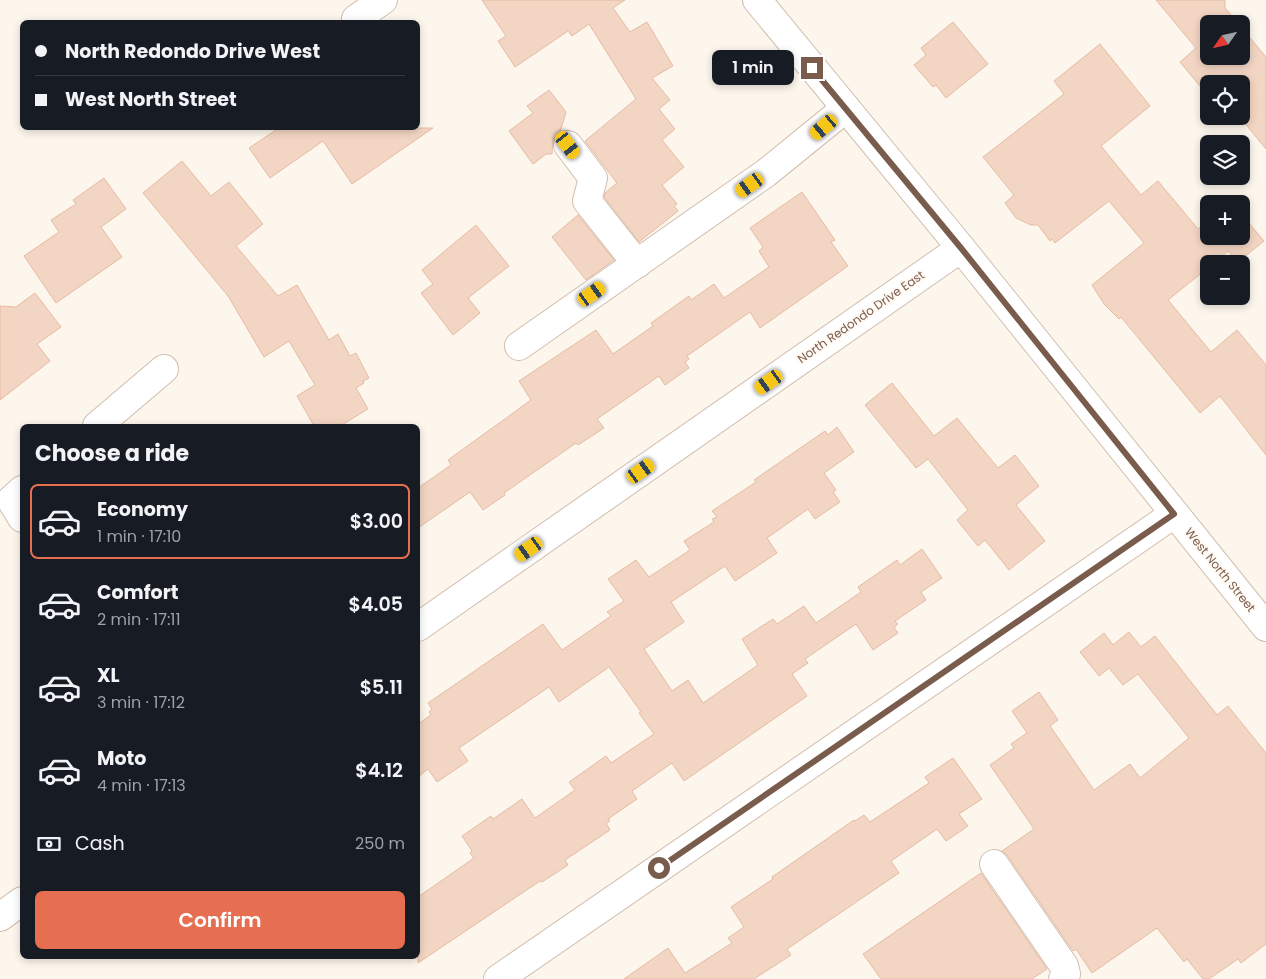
<!DOCTYPE html>
<meta charset="utf-8">
<style>
:root{--surface:#171b24;--page:#242831;--text:#f1f3f6;--muted:#9ea1a6;--line:#363941;--accent:#e76f51}
body{margin:0;font-family:Poppins,sans-serif;background:var(--page);color:var(--text);height:100vh;display:flex;flex-direction:column;font-size:19px;white-space:nowrap}
*{box-sizing:border-box;margin:0}
p{font-size:16px;color:var(--muted)}
.icon{flex:none;width:28px;height:28px;fill:none;stroke:currentColor;stroke-width:2;stroke-linecap:round;stroke-linejoin:round}
.map{position:relative;flex:1;overflow:hidden}
.sheet{position:absolute;left:20px;top:424px;width:400px;height:535px;display:flex;flex-direction:column;background:var(--surface);border-radius:8px;box-shadow:0 2px 8px #0003}
.sheet>*{flex:none}
.top-card{position:absolute;left:20px;top:20px;width:400px;height:110px;border-radius:8px;box-shadow:0 2px 8px #0003;display:grid;align-content:center;height:110px;padding:0 15px;background:var(--surface)}
.needle{width:32px;rotate:236deg}
.fabs{position:absolute;left:1200px;top:15px;display:grid;gap:10px}
.fabs a{display:grid;place-items:center;width:50px;height:50px;border-radius:8px;background:var(--surface);box-shadow:0 2px 8px #0003;font-size:25px}
.end{position:absolute;width:22px;height:22px;margin:-11px;border:6px solid #7a5c4d;background:#fff;box-shadow:0 0 0 2px #fff}
.from{border-radius:50%}
.bubble{position:absolute;height:35px;border-radius:8px;background:var(--surface);box-shadow:0 2px 8px #0003;font-size:16px;font-weight:600;line-height:35px;text-align:center}
.car{position:absolute;width:15px;height:30px;margin:-15px -8px;border-radius:6px;box-shadow:0 0 4px 1px #0007;background:linear-gradient(#f5c518 24%,#345 0 40%,#f5c518 0 76%,#345 0 86%,#f5c518 0)}
.top-card b{display:flex;align-items:center;gap:18px;height:48px;font-size:19px}
.top-card b+b{border-top:1px solid var(--line)}
.top-card i{width:12px;height:12px;background:var(--text)}
ul{padding:0;list-style:none}
li{display:flex;align-items:center;gap:15px;height:75px;margin:0 10px 8px;padding:0 5px;border:2px solid transparent;border-radius:8px}
li div{flex:1}
li b{display:block;font-size:19px}
li em{font-style:normal;font-weight:600}
li.selected{border-color:var(--accent)}
li>.icon{width:45px;height:45px;stroke-width:1.5}
h2{padding:0 15px;font-size:22px;line-height:60px}
.pay{display:flex;align-items:center;gap:12px;height:55px;padding:0 15px;font-size:19px}
.pay p{margin-inline-start:auto}
.action{display:flex;gap:10px;margin-top:auto;padding:10px 15px}
.action a{flex:1;height:58px;border-radius:8px;background:var(--accent);color:#fff;font-size:20px;font-weight:600;line-height:58px;text-align:center}
.map>svg:first-child{display:block}
.building{fill:#f3d5c3;stroke:#e6bba3}
.lines{fill:none;stroke-linecap:round;stroke-linejoin:round}
.minor-casing{stroke:#d1beb0;stroke-width:30}
.minor{stroke:#fff;stroke-width:28}
.route{stroke:#7a5c4d;stroke-width:6}
.labels{text-anchor:middle;stroke-width:4;stroke-linejoin:round;paint-order:stroke}
.street-label{font-size:12px;fill:#7a5c4d;stroke:#fffaf3}
</style>
<div class="map">
<svg width="1266" height="979" viewBox="0 0 1266 979">
<rect width="100%" height="100%" fill="#fdf6ec"/>
<g class="building">
<polygon points="482,0 625,0 613,8 630,32 647,22 673,66 652,78 670,100 659,109 675,129 662,140 684,167 662,185 677,204 674,206 678,211 639,242 604,197 605,193 617,183 585,141 636,99 589,24 572,36 568,31 515,67 498,41 506,36"/>
<polygon points="1156,0 1225,0 1225,8 1239,24 1209,24 1209,56 1241,56 1241,27 1266,57 1266,149 1239,116 1241,116 1241,84 1213,84 1209,79 1209,97 1180,62 1196,48"/>
<polygon points="953,22 988,64 946,98 936,85 933,87 914,65 926,55 921,48"/>
<polygon points="1100,44 1150,106 1101,146 1141,195 1158,181 1198,229 1206,222 1209,226 1209,236 1241,236 1241,217 1243,216 1264,241 1238,262 1228,251 1213,264 1209,264 1209,267 1168,300 1211,352 1237,330 1266,365 1266,455 1220,396 1200,413 1121,317 1119,319 1104,304 1092,285 1144,243 1109,201 1055,243 1052,239 1050,241 1038,225 1031,225 1016,218 1005,203 1014,195 983,157 1064,94 1054,81"/>
<polygon points="549,90 566,112 560,132 553,139 552,154 546,154 533,164 509,131 533,113 527,106"/>
<polygon points="279,128 433,128 352,184 323,141 270,178 249,148"/>
<polygon points="182,161 211,196 229,182 263,224 236,246 278,296 297,285 329,340 338,334 350,356 356,353 369,378 363,381 364,383 356,388 368,409 340,426 314,426 297,396 315,385 289,341 264,357 228,296 143,193"/>
<polygon points="104,178 126,209 101,227 122,257 56,303 24,256 59,232 51,220 76,204 73,200"/>
<polygon points="802,192 835,240 831,242 848,266 760,328 750,312 687,356 689,359 685,362 689,368 665,385 659,376 597,419 604,428 578,445 576,443 504,493 505,495 483,510 470,492 418,528 418,488 451,465 448,460 531,400 519,381 596,330 613,354 653,326 651,323 689,296 691,300 714,284 724,298 769,267 759,251 763,247 750,228"/>
<polygon points="578,215 614,260 586,280 552,237"/>
<polygon points="476,225 509,266 468,298 480,313 453,335 421,293 433,284 422,270"/>
<polygon points="35,293 61,327 37,344 50,361 0,400 0,306 16,307"/>
<polygon points="892,383 934,436 957,418 998,468 1015,455 1039,486 1016,505 1045,541 1009,570 985,540 978,546 957,520 968,510 928,459 916,468 865,405"/>
<polygon points="837,427 854,452 824,473 836,490 833,492 840,502 815,519 808,509 767,538 777,553 735,581 725,566 671,602 684,622 644,649 672,691 688,680 703,703 758,665 742,639 773,619 777,624 804,606 816,623 861,592 858,587 897,560 900,565 922,549 942,578 921,592 926,600 895,621 898,624 894,627 898,633 873,650 856,624 805,659 808,663 792,674 807,696 684,781 672,763 632,791 637,799 608,819 610,821 606,823 610,830 565,860 568,865 542,882 540,881 418,963 418,897 474,858 470,853 472,851 462,836 491,816 493,819 522,799 535,818 575,790 569,782 606,756 611,763 654,734 639,713 641,712 609,667 559,702 549,687 459,748 468,761 437,782 428,769 418,777 418,724 431,715 429,712 432,709 428,703 543,624 562,650 611,616 607,612 624,601 608,579 636,560 649,577 690,550 684,541 714,522 712,519 717,517 712,511 756,482 754,480 825,431 828,435"/>
<polygon points="1129,632 1141,647 1155,636 1217,715 1228,706 1266,753 1266,944 1241,963 1238,959 1209,979 1203,979 1187,959 1184,962 1157,928 1092,973 1076,949 1073,951 1007,855 1002,851 1034,829 990,765 1014,748 1011,744 1027,733 1012,711 1039,692 1058,720 1050,726 1094,790 1130,764 1140,778 1189,738 1138,674 1123,685 1109,668 1099,676 1080,652 1104,633 1113,645"/>
<polygon points="953,758 982,799 959,814 968,826 946,841 937,829 891,861 899,873 787,949 791,955 754,979 624,979 668,948 685,973 732,943 728,938 744,927 731,907 773,879 772,877 854,820 855,821 864,815 870,822 929,783 925,777"/>
<polygon points="981,873 1047,969 1032,979 881,979 863,954"/>
</g>
<g class="lines">
<g class="minor-casing">
<g id="minor">
<polyline points="757,0 961,248 1266,627"/>
<polyline points="356,19 383,0"/>
<polyline points="568,145 593,178 587,201 637,264"/>
<polyline points="519,346 766,173 846,108"/>
<polyline points="97,426 164,369"/>
<polyline points="22,490 11,500 22,518"/>
<polyline points="418,627 961,248"/>
<polyline points="994,864 1064,966 1066,974 1063,979"/>
<polyline points="0,917 22,901"/>
<polyline points="498,979 1174,514"/>
</g>
</g>
<use href="#minor" class="minor"/>
</g>
<g class="lines">
<polyline class="route" points="659,868 1174,514 961,248 812,68"/>
</g>
<g class="labels">
<g class="street-label">
<text transform="translate(861 317) rotate(-35)" y="4">North Redondo Drive East</text>
<text transform="translate(1220 570) rotate(51)" y="4">West North Street</text>
</g>
</g>
</svg>
<div class="fabs">
<a><svg class="needle" viewBox="-14 -14 28 28"><path d="M0-13l5 13h-10z" fill="#e53935"/><path d="M0 13l5-13h-10z" fill="#9ea1a6"/></svg></a>
<a><svg class="icon" aria-label="locate" viewBox="0 0 24 24"><circle cx="12" cy="12" r="6"/><path d="M12 2v4M12 18v4M2 12h4M18 12h4"/></svg></a>
<a><svg class="icon" aria-label="layers" viewBox="0 0 24 24"><path d="M12 4l9 5-9 5-9-5zM3 14l9 5 9-5"/></svg></a>
<a>+</a>
<a>−</a>
</div>
<i class="end from" style="left:659px;top:868px"></i>
<i class="end" style="left:812px;top:68px"></i>
<div class="bubble" style="left:712px;top:50px;width:82px">1 min</div>
<i class="car" style="left:824px;top:127px;rotate:230deg"></i>
<i class="car" style="left:568px;top:145px;rotate:143deg"></i>
<i class="car" style="left:750px;top:185px;rotate:235deg"></i>
<i class="car" style="left:592px;top:294px;rotate:55deg"></i>
<i class="car" style="left:769px;top:382px;rotate:235deg"></i>
<i class="car" style="left:641px;top:471px;rotate:55deg"></i>
<i class="car" style="left:529px;top:549px;rotate:235deg"></i>
<div class="top-card">
<b><i class="from"></i>North Redondo Drive West</b>
<b><i></i>West North Street</b>
</div>
<section class="sheet">
<h2>Choose a ride</h2>
<ul>
<li class="selected"><svg class="icon" aria-label="car" viewBox="0 0 24 24"><path d="M5 17H2v-5l4-1 3-4h7l3 4 3 1v5h-3M9 17h6M6 11h13"/><circle cx="7" cy="17" r="2"/><circle cx="17" cy="17" r="2"/></svg><div><b>Economy</b><p>1 min · 17:10</p></div><em>$3.00</em></li>
<li><svg class="icon" aria-label="car" viewBox="0 0 24 24"><path d="M5 17H2v-5l4-1 3-4h7l3 4 3 1v5h-3M9 17h6M6 11h13"/><circle cx="7" cy="17" r="2"/><circle cx="17" cy="17" r="2"/></svg><div><b>Comfort</b><p>2 min · 17:11</p></div><em>$4.05</em></li>
<li><svg class="icon" aria-label="car" viewBox="0 0 24 24"><path d="M5 17H2v-5l4-1 3-4h7l3 4 3 1v5h-3M9 17h6M6 11h13"/><circle cx="7" cy="17" r="2"/><circle cx="17" cy="17" r="2"/></svg><div><b>XL</b><p>3 min · 17:12</p></div><em>$5.11</em></li>
<li><svg class="icon" aria-label="car" viewBox="0 0 24 24"><path d="M5 17H2v-5l4-1 3-4h7l3 4 3 1v5h-3M9 17h6M6 11h13"/><circle cx="7" cy="17" r="2"/><circle cx="17" cy="17" r="2"/></svg><div><b>Moto</b><p>4 min · 17:13</p></div><em>$4.12</em></li>
</ul>
<div class="pay"><svg class="icon" aria-label="cash" viewBox="0 0 24 24"><path d="M3 7h18v10H3z"/><circle cx="12" cy="12" r="2"/></svg>Cash<p>250 m</p></div>
<div class="action"><a>Confirm</a></div>
</section>
</div>
